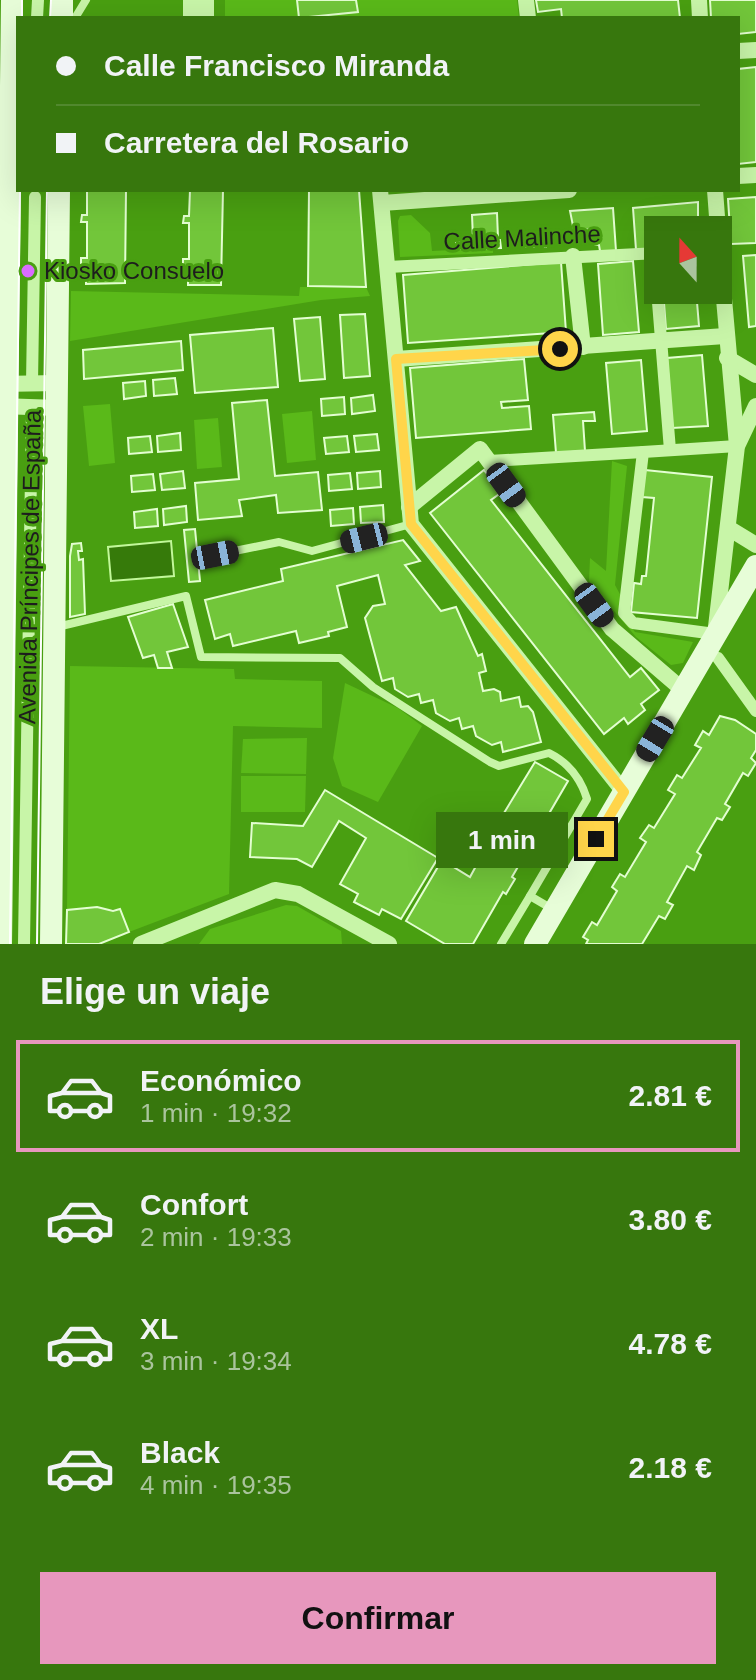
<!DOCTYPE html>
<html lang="es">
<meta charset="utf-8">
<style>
:root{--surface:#37770d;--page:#427e1b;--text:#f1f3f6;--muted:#aac49d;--line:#51882e;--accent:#e797bd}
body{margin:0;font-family:Arial,sans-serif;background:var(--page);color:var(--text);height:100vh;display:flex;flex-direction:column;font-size:30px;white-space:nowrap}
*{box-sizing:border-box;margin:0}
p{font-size:26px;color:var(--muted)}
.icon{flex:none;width:44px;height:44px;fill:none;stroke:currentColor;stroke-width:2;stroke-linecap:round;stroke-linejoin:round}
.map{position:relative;height:944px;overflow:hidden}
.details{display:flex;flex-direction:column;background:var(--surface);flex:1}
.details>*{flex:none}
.top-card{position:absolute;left:16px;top:16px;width:724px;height:176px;border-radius:0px;box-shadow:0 8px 32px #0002;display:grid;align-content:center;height:176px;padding:0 40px;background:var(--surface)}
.needle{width:52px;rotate:339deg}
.fabs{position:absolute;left:644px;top:216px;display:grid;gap:16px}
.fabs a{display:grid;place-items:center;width:88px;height:88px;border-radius:0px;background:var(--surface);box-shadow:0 8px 32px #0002;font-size:40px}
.end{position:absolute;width:36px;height:36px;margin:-18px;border:10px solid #ffd54a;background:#111;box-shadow:0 0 0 4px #111}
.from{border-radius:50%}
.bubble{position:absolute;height:56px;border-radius:0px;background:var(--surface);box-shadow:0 8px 32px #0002;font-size:26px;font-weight:800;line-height:56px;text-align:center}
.car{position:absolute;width:24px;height:48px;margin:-24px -12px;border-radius:10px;box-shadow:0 0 6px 2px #0007;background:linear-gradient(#222 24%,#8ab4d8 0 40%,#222 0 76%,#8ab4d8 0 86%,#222 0)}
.top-card b{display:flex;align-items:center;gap:28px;height:76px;font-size:30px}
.top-card b+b{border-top:2px solid var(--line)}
.top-card i{width:20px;height:20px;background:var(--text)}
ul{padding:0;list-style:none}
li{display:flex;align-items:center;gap:24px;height:112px;margin:0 16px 12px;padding:0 24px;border:4px solid transparent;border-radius:0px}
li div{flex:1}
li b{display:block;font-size:30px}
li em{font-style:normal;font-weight:800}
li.active{border-color:var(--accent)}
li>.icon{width:72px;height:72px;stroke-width:1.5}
h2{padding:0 40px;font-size:36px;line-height:96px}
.cta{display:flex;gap:16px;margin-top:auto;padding:16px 40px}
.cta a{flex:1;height:92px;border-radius:0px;background:var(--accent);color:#111;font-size:32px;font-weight:800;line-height:92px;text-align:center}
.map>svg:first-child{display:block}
.green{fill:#5ab919}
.water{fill:#367a0a;stroke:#c2f89a;stroke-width:2}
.building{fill:#72c63a;stroke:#e3fed1;stroke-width:2}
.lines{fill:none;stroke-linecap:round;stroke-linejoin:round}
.service{stroke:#c8f5a8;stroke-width:8}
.pedestrian{stroke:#c8f5a8;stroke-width:12}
.minor{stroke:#c8f5a8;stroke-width:16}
.secondary{stroke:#e7fdd8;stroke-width:22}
.tram{stroke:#fff;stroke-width:2}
.route{stroke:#ffd54a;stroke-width:10}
.poi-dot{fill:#da6cff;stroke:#499f11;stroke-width:3}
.labels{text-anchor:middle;stroke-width:6;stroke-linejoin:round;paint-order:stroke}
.street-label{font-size:24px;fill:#1d1d1d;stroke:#499f11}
.poi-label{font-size:24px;fill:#1d1d1d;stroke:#499f11;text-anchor:start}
</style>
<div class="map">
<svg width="756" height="944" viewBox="0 0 756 944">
<rect width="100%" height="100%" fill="#499f11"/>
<g class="green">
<polygon points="225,0 517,0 519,18 225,18"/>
<polygon points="411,215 430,233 432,251 493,248 493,253 400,257 398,221 400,216"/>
<polygon points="300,287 366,287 370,296 321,300 70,341 71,291 299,296"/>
<polygon points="110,404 115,463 89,466 83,406"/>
<polygon points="312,411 316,460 287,463 282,414"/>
<polygon points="218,418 222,467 197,469 194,420"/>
<polygon points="612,461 627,466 615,585 623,600 621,614 635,632 693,642 683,663 671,665 636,637 589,581 590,558 606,571"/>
<polygon points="70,666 234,669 235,679 322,681 322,728 233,726 229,894 129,932 120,909 67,910"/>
<polygon points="345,683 398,708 422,726 378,802 342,786 333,758"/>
<polygon points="307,738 306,774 241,773 243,739"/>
<polygon points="241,776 306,776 305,812 241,812"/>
<polygon points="286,905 297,906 341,931 342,944 199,944 210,929"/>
</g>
<polygon class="water" points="171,541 174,576 111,581 108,547"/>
<g class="building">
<polygon points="297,0 356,0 358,12 299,18"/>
<polygon points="536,0 678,0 680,18 562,18 561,9 538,12"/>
<polygon points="710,0 756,0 756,32 738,34 738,18 711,18"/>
<polygon points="756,67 756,162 738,164 738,69"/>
<polygon points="87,190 126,190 125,283 86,284 86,265 81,265 81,258 87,258 87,222 81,222 82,215 87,215"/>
<polygon points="190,190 223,190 221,285 188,285 188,266 183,266 183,259 189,259 189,223 183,223 184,216 189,216"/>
<polygon points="309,190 359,190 366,287 308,286"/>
<polygon points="756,197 756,243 731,244 728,199"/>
<polygon points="698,202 698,230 658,230 658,249 636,250 633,208"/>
<polygon points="613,208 616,251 600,251 599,245 593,244 592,229 574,231 570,211"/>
<polygon points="497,213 498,238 473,239 472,215"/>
<polygon points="546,233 546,247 525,247 525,234"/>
<polygon points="500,240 501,248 456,249 456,243"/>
<polygon points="756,255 756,326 749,327 743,256"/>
<polygon points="633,261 639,332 603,335 598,264"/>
<polygon points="561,262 566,332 408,343 403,275"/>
<polygon points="663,290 696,290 699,326 666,329"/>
<polygon points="365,314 370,376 344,378 340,315"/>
<polygon points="320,317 325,379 300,381 294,319"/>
<polygon points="273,328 278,387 195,393 190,335"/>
<polygon points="181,341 183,370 84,379 83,350"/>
<polygon points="702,355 708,426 672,428 667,358"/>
<polygon points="524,359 528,400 501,402 502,408 529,406 531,429 416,438 410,368"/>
<polygon points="641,360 647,431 612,434 606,363"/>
<polygon points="175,378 177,394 154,396 153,380"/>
<polygon points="145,381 146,396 124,399 123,383"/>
<polygon points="373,395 375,411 352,414 351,398"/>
<polygon points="344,397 345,414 322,416 321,399"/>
<polygon points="267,400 275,476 318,472 322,510 278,513 276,495 239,500 242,516 198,520 195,483 239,479 232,403"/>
<polygon points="594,412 595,421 583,421 585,451 556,453 553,415"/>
<polygon points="180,433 181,450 158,452 157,436"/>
<polygon points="377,434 379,450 356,452 354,436"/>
<polygon points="150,436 152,452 129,454 128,438"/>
<polygon points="347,436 349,452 326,454 324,438"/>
<polygon points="484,470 502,492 491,500 630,677 641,668 659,690 641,704 645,710 628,724 624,718 604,734 430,513"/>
<polygon points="645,470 712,477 697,618 631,612 634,583 641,584 642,576 646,576 654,498 642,497"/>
<polygon points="183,471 185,488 162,490 160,474"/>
<polygon points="380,471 381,487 358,489 357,473"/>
<polygon points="350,473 352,489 329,491 328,475"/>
<polygon points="153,474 155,490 132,492 131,476"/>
<polygon points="383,505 384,522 361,523 360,507"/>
<polygon points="186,506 187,522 164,525 163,509"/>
<polygon points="353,508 354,524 331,526 330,510"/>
<polygon points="157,509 158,526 135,528 134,512"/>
<polygon points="195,529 200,581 189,582 184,530"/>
<polygon points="403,540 420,561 405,565 441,611 456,607 478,656 482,654 486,671 479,673 483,691 494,689 500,692 501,701 519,697 521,707 528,706 533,712 541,742 503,752 501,742 492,745 476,736 473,726 462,729 459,718 450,721 436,713 433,700 421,703 419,694 408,697 395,689 393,678 382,681 365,618 373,606 385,604 378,575 337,586 347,627 328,632 329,636 299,643 296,631 233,646 230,634 215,639 205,600 283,581 281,569"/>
<polygon points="81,543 82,551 78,551 79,560 83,559 85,614 70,617 70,556 72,544"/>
<polygon points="173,604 188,647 167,652 172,668 158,668 154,655 143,658 128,617"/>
<polygon points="720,716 735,720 756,734 756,750 751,758 756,763 748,776 743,773 725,804 730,807 722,820 717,818 697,852 701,855 694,870 687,866 667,902 673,905 665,919 659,916 642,944 586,944 588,940 583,937 592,922 597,925 617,891 612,887 620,874 625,877 646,842 640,838 649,825 654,828 675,794 668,790 677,775 682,778 701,748 695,745 703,731 709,735"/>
<polygon points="535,762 568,781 512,877 515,879 506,894 503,892 473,944 445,944 406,921 442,860 470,877 482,855 479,854"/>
<polygon points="325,790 438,858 401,919 382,909 379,915 354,902 358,894 340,884 366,838 339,821 312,867 297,859 250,857 252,823 303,826"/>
<polygon points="457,831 478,843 465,864 445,852"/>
<polygon points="97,907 113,911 120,909 129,932 99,944 66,944 67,910"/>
</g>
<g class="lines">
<g class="service">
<polyline points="75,18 86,0"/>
<polyline points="215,555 279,542 312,551 411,524"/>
<path d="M57,627L186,596L201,657L340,658L373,687L490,762L499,766L549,753C569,763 581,779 587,799L530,896L554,910"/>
<polyline points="501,944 530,896"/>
</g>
<g class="pedestrian">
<polyline points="37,18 38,0"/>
<polyline points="654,253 670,450"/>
<polyline points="388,267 658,253"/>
<polyline points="32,383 35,197"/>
<polyline points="489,461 643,452"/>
<polyline points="715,634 633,623 624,613 643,452 737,446"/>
<polyline points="718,658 756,711"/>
<polyline points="24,944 32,407"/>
</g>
<g class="minor">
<polyline points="526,0 528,18"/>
<polyline points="699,0 700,18"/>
<polyline points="191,18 191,0"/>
<polyline points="206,18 206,0"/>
<polyline points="738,51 756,50"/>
<polyline points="738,176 756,175"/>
<polyline points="380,190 411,524 624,792"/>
<polyline points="715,190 718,230"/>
<polyline points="382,203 569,190"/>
<polyline points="573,256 583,347"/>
<polyline points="727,358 756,375"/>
<polyline points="396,359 725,336"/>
<polyline points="0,384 58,383"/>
<polyline points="0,406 58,408"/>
<polyline points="738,444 756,406"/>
<polyline points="409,507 480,449 612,629 684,691"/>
<polyline points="730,529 756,545"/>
<polyline points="716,627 737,446 718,231"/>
<polyline points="141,944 275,890 298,894 389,944"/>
</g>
<g class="secondary">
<polyline points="62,18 62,0"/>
<polyline points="1,944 12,0"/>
<polyline points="51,944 59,190"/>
<polyline points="535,944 756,566"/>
</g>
<g class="tram">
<polyline points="22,18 22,0"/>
<polyline points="50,18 51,0"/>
<polyline points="10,944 20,190"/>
<polyline points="37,944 47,190"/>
</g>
</g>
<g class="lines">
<polyline class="route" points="560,349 396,359 411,524 624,792 596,839"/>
</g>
<circle class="poi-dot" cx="28" cy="271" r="8"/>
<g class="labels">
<g class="street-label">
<text transform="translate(522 238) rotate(-3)" y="8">Calle Malinche</text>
<text transform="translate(30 567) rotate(-89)" y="8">Avenida Príncipes de España</text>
</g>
<g class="poi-label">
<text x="44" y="279">Kiosko Consuelo</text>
</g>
</g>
</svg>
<div class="fabs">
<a><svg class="needle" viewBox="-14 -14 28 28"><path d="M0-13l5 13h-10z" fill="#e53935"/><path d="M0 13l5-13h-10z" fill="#aac49d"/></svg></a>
</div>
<i class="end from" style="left:560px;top:349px"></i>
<i class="end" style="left:596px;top:839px"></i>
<div class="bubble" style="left:436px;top:812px;width:132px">1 min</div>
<i class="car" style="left:506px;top:485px;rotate:144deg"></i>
<i class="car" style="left:364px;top:538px;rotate:256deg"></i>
<i class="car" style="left:215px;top:555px;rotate:79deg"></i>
<i class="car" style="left:594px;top:605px;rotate:144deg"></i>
<i class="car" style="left:655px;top:739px;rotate:211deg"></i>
<div class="top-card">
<b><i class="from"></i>Calle Francisco Miranda</b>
<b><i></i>Carretera del Rosario</b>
</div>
</div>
<section class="details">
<h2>Elige un viaje</h2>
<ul>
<li class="active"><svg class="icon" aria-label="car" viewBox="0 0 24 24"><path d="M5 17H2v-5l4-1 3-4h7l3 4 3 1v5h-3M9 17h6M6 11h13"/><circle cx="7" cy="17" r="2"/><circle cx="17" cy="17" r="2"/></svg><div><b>Económico</b><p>1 min · 19:32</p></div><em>2.81 €</em></li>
<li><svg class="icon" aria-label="car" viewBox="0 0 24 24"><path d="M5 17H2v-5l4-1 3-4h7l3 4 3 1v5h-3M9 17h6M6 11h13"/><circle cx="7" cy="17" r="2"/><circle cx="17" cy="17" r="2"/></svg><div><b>Confort</b><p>2 min · 19:33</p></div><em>3.80 €</em></li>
<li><svg class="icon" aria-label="car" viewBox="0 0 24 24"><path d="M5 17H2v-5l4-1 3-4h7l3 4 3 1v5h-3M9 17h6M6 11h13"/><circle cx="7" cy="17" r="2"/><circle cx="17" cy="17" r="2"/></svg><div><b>XL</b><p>3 min · 19:34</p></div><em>4.78 €</em></li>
<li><svg class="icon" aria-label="car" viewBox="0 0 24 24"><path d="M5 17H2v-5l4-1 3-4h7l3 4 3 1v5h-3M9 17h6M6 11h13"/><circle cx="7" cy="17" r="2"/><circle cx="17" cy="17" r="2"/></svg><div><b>Black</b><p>4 min · 19:35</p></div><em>2.18 €</em></li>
</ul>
<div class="cta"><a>Confirmar</a></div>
</section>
